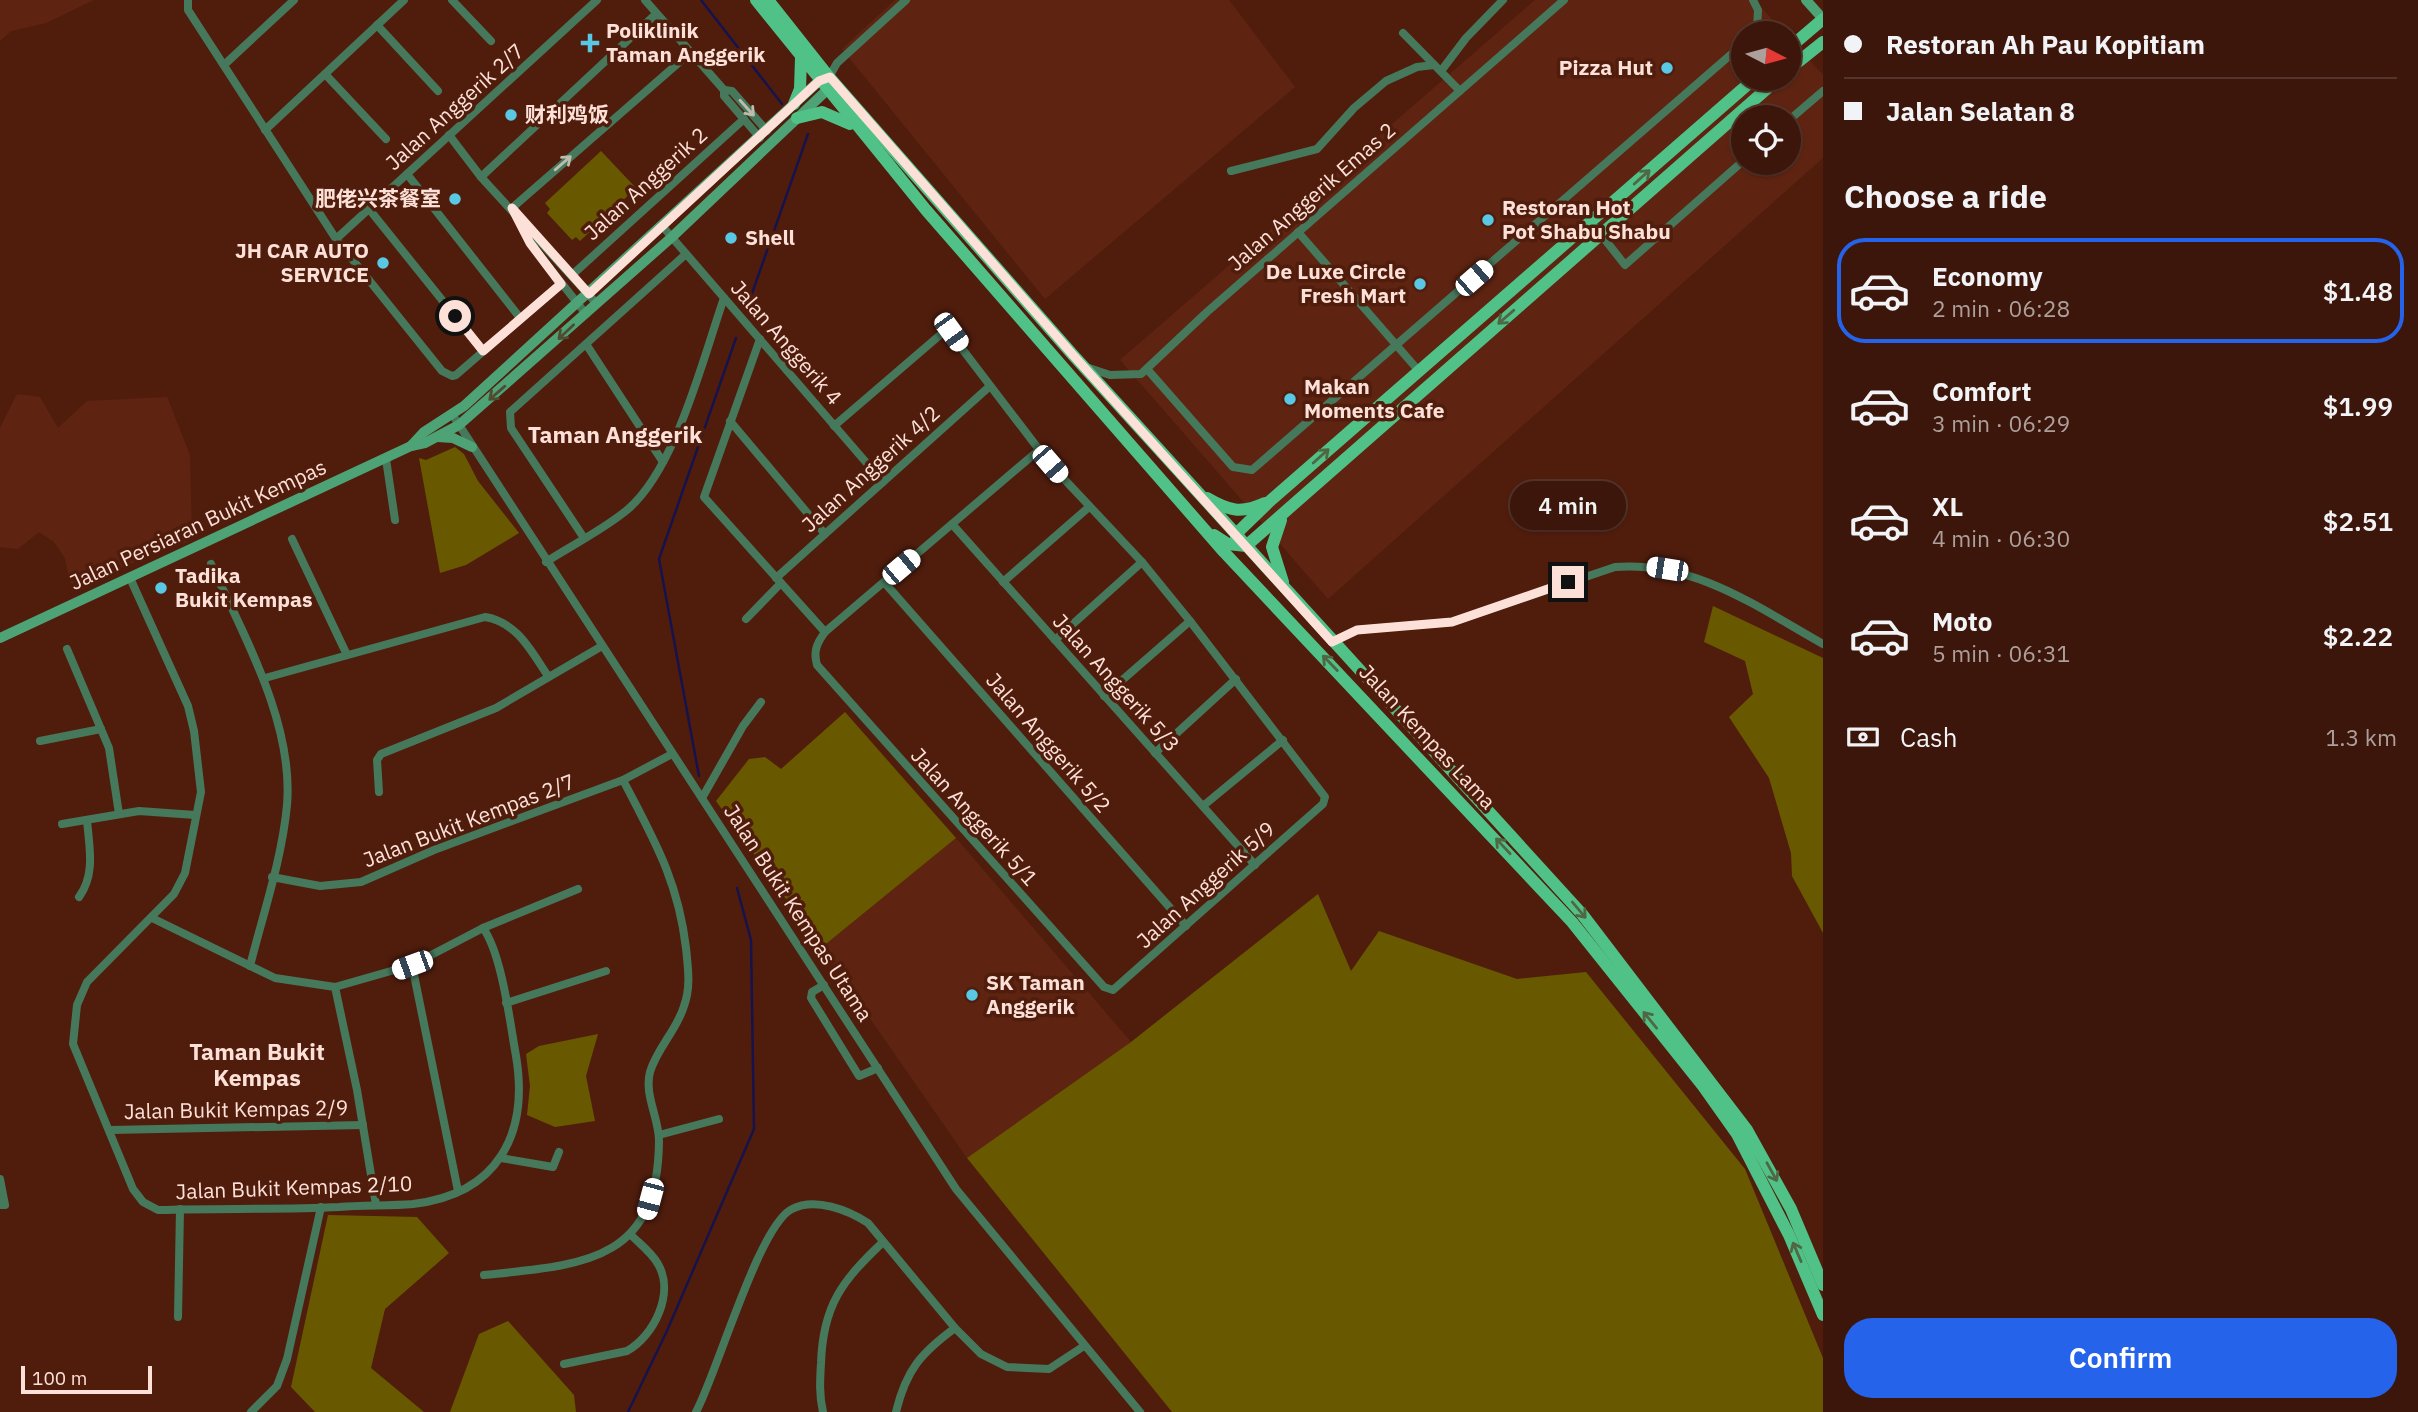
<!DOCTYPE html>
<meta charset="utf-8">
<style>
:root{--surface:#3c160a;--page:#431f13;--text:#f1f3f6;--muted:#ac9f9c;--line:#55352b;--accent:#2563eb}
body{margin:0;font-family:"IBM Plex Sans","Noto Sans SC",sans-serif;background:var(--page);color:var(--text);height:100vh;display:flex;flex-direction:column;font-size:26px;white-space:nowrap}
*{box-sizing:border-box;margin:0}
p{font-size:23px;color:var(--muted)}
.icon{flex:none;width:38px;height:38px;fill:none;stroke:currentColor;stroke-width:2;stroke-linecap:round;stroke-linejoin:round}
.map{position:relative;flex:1;overflow:hidden}
.details{display:flex;flex-direction:column;background:var(--surface);width:595px}
.details>*{flex:none}
.banner{display:grid;align-content:center;height:154px;padding:0 21px;background:var(--surface)}
.needle{width:46px;rotate:96deg}
.buttons{position:absolute;left:1731px;top:21px;display:grid;gap:14px}
.buttons a{display:grid;place-items:center;width:70px;height:70px;border-radius:50%;background:var(--surface);box-shadow:0 2px 5px #0004,0 0 0 2px var(--line);font-size:35px}
.scale{position:absolute;left:21px;bottom:18px;width:131px;box-sizing:border-box;padding-left:7px;border:4px solid #fde1d9;border-top:0;font-size:19px;line-height:24px;white-space:nowrap;color:#fde1d9;-webkit-text-stroke:5px #501d0d;paint-order:stroke}
.end{position:absolute;width:32px;height:32px;margin:-16px;border:9px solid #fde1d9;background:#111;box-shadow:0 0 0 4px #111}
.from{border-radius:50%}
.bubble{position:absolute;height:49px;border-radius:24px;background:var(--surface);box-shadow:0 2px 5px #0004,0 0 0 2px var(--line);font-size:23px;font-weight:600;line-height:49px;text-align:center}
.car{position:absolute;width:21px;height:42px;margin:-21px -10px;border-radius:9px;box-shadow:0 0 5px 2px #0007;background:linear-gradient(#fff 24%,#345 0 40%,#fff 0 76%,#345 0 86%,#fff 0)}
.banner b{display:flex;align-items:center;gap:24px;height:66px;font-size:26px}
.banner b+b{border-top:2px solid var(--line)}
.banner i{width:18px;height:18px;background:var(--text)}
ul{padding:0;list-style:none}
li{display:flex;align-items:center;gap:21px;height:105px;margin:0 14px 10px;padding:0 7px;border:4px solid transparent;border-radius:28px}
li div{flex:1}
li b{display:block;font-size:26px}
li em{font-style:normal;font-weight:600}
li.current{border-color:var(--accent)}
li>.icon{width:63px;height:63px;stroke-width:1.5}
h2{padding:0 21px;font-size:32px;line-height:84px}
.pay{display:flex;align-items:center;gap:18px;height:77px;padding:0 21px;font-size:26px}
.pay p{margin-inline-start:auto}
.cta{display:flex;gap:14px;margin-top:auto;padding:14px 21px}
.cta a{flex:1;height:80px;border-radius:28px;background:var(--accent);color:#fff;font-size:28px;font-weight:600;line-height:80px;text-align:center}
main{display:flex;flex:1;min-height:0}
.map>svg:first-child{display:block}
.built{fill:#5e2411;fill-rule:evenodd}
.green{fill:#685900}
.lines{fill:none;stroke-linecap:round;stroke-linejoin:round}
.stream{stroke:#16134c;stroke-width:2.5}
.street{stroke:#46795c;stroke-width:8}
.secondary{stroke:#4da375;stroke-width:10}
.primary{stroke:#50c287;stroke-width:12}
.oneway{stroke:#bdbdad}
.oneway2{stroke:#506744}
.oneway3{stroke:#4f4c31}
.route{stroke:#fde1d9;stroke-width:9}
.poi-dot{fill:#59c8e5;stroke:#501d0d;stroke-width:2.5}
.labels{text-anchor:middle;stroke-width:7;stroke-linejoin:round;paint-order:stroke}
.poi-label{font-size:21px;font-weight:bold;fill:#fde1d9;stroke:#501d0d;text-anchor:start}
.street-label{font-size:21px;fill:#fde1d9;stroke:#501d0d}
.neighbourhood-label{font-size:23px;font-weight:bold;fill:#fde1d9;stroke:#501d0d}
</style>
<main>
<div class="map">
<svg width="1823" height="1412" viewBox="0 0 1823 1412">
<rect width="100%" height="100%" fill="#501d0d"/>
<g class="built">
<polygon points="0,0 94,0 46,23 11,31 0,41"/>
<polygon points="895,0 1229,0 1295,87 1045,299 842,49"/>
<path d="M1535,0H1754L1785,33H1743V79H1788L1789,38L1823,75V158L1328,599L1120,360ZM1743,117H1788V163H1743Z"/>
<polygon points="17,394 40,397 58,428 87,401 167,397 190,455 192,540 127,565 76,591 69,579 65,558 54,542 39,532 18,549 0,547 0,428"/>
<polygon points="956,838 1131,1042 967,1158 821,948"/>
</g>
<g class="green">
<polygon points="601,151 636,188 580,241 576,237 572,240 547,213 550,209 545,203"/>
<polygon points="455,447 464,454 478,481 519,533 466,565 440,573 419,458 426,460"/>
<polygon points="1713,606 1823,658 1823,933 1792,876 1791,853 1769,778 1729,717 1753,694 1745,661 1704,642"/>
<polygon points="845,712 956,838 821,948 716,801 749,759 765,757 781,769"/>
<polygon points="1318,894 1351,971 1379,931 1517,979 1586,972 1745,1169 1823,1358 1823,1412 1172,1412 967,1158 1131,1042"/>
<polygon points="598,1034 586,1076 595,1121 555,1127 527,1115 530,1086 526,1054 539,1046"/>
<polygon points="328,1215 417,1217 449,1253 385,1309 371,1368 424,1412 315,1412 291,1387"/>
<polygon points="508,1321 574,1395 576,1412 450,1412 479,1334"/>
</g>
<g class="lines">
<g class="stream">
<polyline points="701,0 782,104"/>
<polyline points="749,302 808,134"/>
<polyline points="699,776 659,559 736,338"/>
<polyline points="628,1412 666,1333 754,1129 751,940 737,888"/>
</g>
<g class="street">
<polyline points="188,0 188,10 336,239 442,371 452,376 456,375 561,284"/>
<polyline points="452,0 491,41"/>
<polyline points="645,0 724,90 724,96 760,138"/>
<polyline points="1753,0 1758,10 1757,30 1754,33"/>
<polyline points="377,25 438,91"/>
<polyline points="1403,33 1460,91"/>
<polyline points="224,65 294,0"/>
<polyline points="1441,71 1466,38 1503,0"/>
<polyline points="325,74 386,139"/>
<polyline points="829,77 837,63 906,0"/>
<polyline points="724,90 732,91 767,131"/>
<polyline points="1788,121 1823,91"/>
<polyline points="265,130 404,0"/>
<polyline points="449,135 481,177 597,304"/>
<polyline points="1231,171 1317,149 1354,108 1386,81 1417,67 1434,65"/>
<polyline points="407,174 521,319"/>
<polyline points="481,177 656,14"/>
<polyline points="512,208 691,52"/>
<polyline points="369,209 483,351"/>
<polyline points="517,217 537,252 586,314"/>
<polyline points="1591,222 1625,265 1743,161"/>
<polyline points="663,227 883,482"/>
<polyline points="1298,232 1418,370"/>
<polyline points="336,239 597,0"/>
<polyline points="572,275 744,119"/>
<polyline points="760,339 704,497 825,632"/>
<polyline points="586,344 663,462"/>
<polyline points="1089,368 1110,375 1141,374 1207,312 1564,0"/>
<polyline points="1147,369 1233,467 1252,470 1743,44"/>
<polyline points="452,414 956,1189 1140,1412"/>
<polyline points="730,421 825,534"/>
<path d="M834,426L947,329L1050,464L1142,562L1190,621L1325,797L1323,804L1113,990L1104,987L817,665C813,651 817,643 825,632L1039,450"/>
<polyline points="386,459 395,520"/>
<polyline points="952,524 1255,865"/>
<polyline points="584,538 511,428 510,412 686,254"/>
<polyline points="292,539 347,655"/>
<path d="M546,562C572,545 603,530 627,510C676,469 703,358 724,298"/>
<path d="M211,564C244,636 294,724 287,805C282,859 263,914 250,966"/>
<path d="M130,578L188,706L194,731L201,792L185,873L174,894L87,982L77,1005L73,1044L133,1189L143,1202L158,1210C218,1208 279,1210 339,1207C363,1205 389,1206 413,1204C498,1194 529,1134 516,1056C510,1023 502,954 483,928"/>
<polyline points="776,578 990,386"/>
<polyline points="884,582 1186,926"/>
<polyline points="1003,582 1089,507"/>
<polyline points="746,619 781,583"/>
<polyline points="1055,640 1142,562"/>
<path d="M1332,642L1357,630L1452,622L1615,567C1695,561 1757,607 1823,644"/>
<polyline points="67,649 109,748 119,814"/>
<path d="M265,678L485,617C517,622 531,651 548,676"/>
<polyline points="1104,696 1190,621"/>
<polyline points="40,741 101,729"/>
<polyline points="1155,753 1236,679"/>
<polyline points="379,792 377,760 381,754 496,708 602,646"/>
<polyline points="702,798 743,726 761,702"/>
<polyline points="1203,806 1283,740"/>
<polyline points="62,824 139,811 195,815"/>
<polyline points="272,877 320,886 361,882 434,850 623,780 672,754"/>
<path d="M79,897C96,874 89,846 87,820"/>
<polyline points="152,918 275,978 335,987 412,965 483,928 578,889"/>
<polyline points="412,965 458,1191"/>
<polyline points="824,985 812,992 811,998 859,1076 878,1068"/>
<polyline points="335,987 357,1090 376,1205"/>
<polyline points="506,1003 606,971"/>
<polyline points="110,1130 363,1125"/>
<polyline points="659,1135 719,1119"/>
<polyline points="501,1158 553,1167 559,1152"/>
<polyline points="0,1179 5,1205 0,1205"/>
<path d="M484,1275C582,1265 658,1263 659,1141C659,1118 644,1095 650,1072C657,1048 677,1030 684,1006C691,987 688,968 686,948C678,880 654,840 623,780"/>
<polyline points="178,1317 180,1209"/>
<path d="M564,1364L627,1351C654,1336 675,1293 658,1264C652,1253 640,1244 631,1235"/>
<polyline points="251,1412 277,1386 287,1359 321,1207"/>
<path d="M696,1412C718,1371 759,1225 792,1209C815,1197 848,1210 868,1223L955,1328L981,1354L1007,1367L1049,1369L1084,1346"/>
<path d="M823,1412C819,1395 820,1380 821,1363C823,1305 842,1281 883,1242"/>
<path d="M896,1412C906,1370 921,1353 955,1328"/>
</g>
<g class="secondary">
<polyline points="1806,0 1823,19"/>
<polyline points="438,437 453,438 472,447"/>
<polyline points="411,446 424,432 464,406 794,104 819,81 828,78"/>
<polyline points="0,638 411,446 425,443 459,425 672,237 827,90 828,82"/>
</g>
<g class="primary">
<polyline points="756,0 926,210 1224,552 1572,922 1703,1086 1737,1134 1789,1235 1823,1315"/>
<polyline points="768,0 829,77 1073,355 1582,914 1747,1130 1791,1209 1823,1285"/>
<polyline points="1788,49 1823,19"/>
<polyline points="1788,70 1823,42"/>
<polyline points="794,104 800,89 801,58"/>
<polyline points="797,118 822,112 850,124"/>
<path d="M1207,498C1229,511 1241,514 1265,503"/>
<polyline points="1281,520 1272,547 1283,582"/>
<polyline points="1214,535 1228,544 1246,546 1778,79"/>
<polyline points="1236,541 1236,534 1270,501 1754,79"/>
</g>
</g>
<defs><path id="oneway-shaft" d="M-6 0H5M1.5-3L5.5 0L1.5 3" fill="none" stroke-width="1.6" stroke-linecap="round" stroke-linejoin="round" transform="scale(1.75)"/></defs>
<g class="oneway">
<use href="#oneway-shaft" transform="translate(747 108) rotate(48)"/>
<use href="#oneway-shaft" transform="translate(563 163) rotate(-41)"/>
</g>
<g class="oneway2">
<use href="#oneway-shaft" transform="translate(1642 177) rotate(-42)"/>
<use href="#oneway-shaft" transform="translate(1506 317) rotate(139)"/>
<use href="#oneway-shaft" transform="translate(1321 456) rotate(-42)"/>
<use href="#oneway-shaft" transform="translate(1330 663) rotate(-134)"/>
<use href="#oneway-shaft" transform="translate(1503 846) rotate(-133)"/>
<use href="#oneway-shaft" transform="translate(1579 910) rotate(50)"/>
<use href="#oneway-shaft" transform="translate(1650 1020) rotate(-129)"/>
<use href="#oneway-shaft" transform="translate(1772 1172) rotate(61)"/>
<use href="#oneway-shaft" transform="translate(1797 1252) rotate(-113)"/>
</g>
<g class="oneway3">
<use href="#oneway-shaft" transform="translate(566 332) rotate(137)"/>
<use href="#oneway-shaft" transform="translate(497 393) rotate(139)"/>
</g>
<g class="lines">
<polyline class="route" points="455,316 483,351 561,284 530,243 512,208 589,294 819,81 830,77 1073,355 1332,642 1357,630 1452,622 1568,582"/>
</g>
<g class="poi-dot">
<path d="M586.5 32.5h7v7h7v7h-7v7h-7v-7h-7v-7h7z"/>
<circle cx="1667" cy="68" r="7"/>
<circle cx="511" cy="115" r="7"/>
<circle cx="455" cy="199" r="7"/>
<circle cx="1488" cy="220" r="7"/>
<circle cx="731" cy="238" r="7"/>
<circle cx="383" cy="263" r="7"/>
<circle cx="1420" cy="284" r="7"/>
<circle cx="1290" cy="399" r="7"/>
<circle cx="161" cy="588" r="7"/>
<circle cx="972" cy="995" r="7"/>
</g>
<g class="labels">
<g class="poi-label">
<text x="606" y="38">Poliklinik<tspan x="606" dy="24">Taman Anggerik</tspan></text>
<text x="1653" y="75" text-anchor="end">Pizza Hut</text>
<text x="525" y="122">财利鸡饭</text>
<text x="441" y="206" text-anchor="end">肥佬兴茶餐室</text>
<text x="1502" y="215">Restoran Hot<tspan x="1502" dy="24">Pot Shabu Shabu</tspan></text>
<text x="745" y="245">Shell</text>
<text x="369" y="258" text-anchor="end">JH CAR AUTO<tspan x="369" dy="24">SERVICE</tspan></text>
<text x="1406" y="279" text-anchor="end">De Luxe Circle<tspan x="1406" dy="24">Fresh Mart</tspan></text>
<text x="1304" y="394">Makan<tspan x="1304" dy="24">Moments Cafe</tspan></text>
<text x="175" y="583">Tadika<tspan x="175" dy="24">Bukit Kempas</tspan></text>
<text x="986" y="990">SK Taman<tspan x="986" dy="24">Anggerik</tspan></text>
</g>
<g class="street-label">
<text transform="translate(455 107) rotate(-42)" y="7">Jalan Anggerik 2/7</text>
<text transform="translate(646 184) rotate(-42)" y="7">Jalan Anggerik 2</text>
<text transform="translate(1312 197) rotate(-41)" y="7">Jalan Anggerik Emas 2</text>
<text transform="translate(786 343) rotate(49)" y="7">Jalan Anggerik 4</text>
<text transform="translate(871 469) rotate(-42)" y="7">Jalan Anggerik 4/2</text>
<text transform="translate(198 525) rotate(-25)" y="7">Jalan Persiaran Bukit Kempas</text>
<text transform="translate(1116 683) rotate(48)" y="7">Jalan Anggerik 5/3</text>
<text transform="translate(1427 737) rotate(47)" y="7">Jalan Kempas Lama</text>
<text transform="translate(1048 743) rotate(49)" y="7">Jalan Anggerik 5/2</text>
<text transform="translate(974 817) rotate(48)" y="7">Jalan Anggerik 5/1</text>
<text transform="translate(469 821) rotate(-21)" y="7">Jalan Bukit Kempas 2/7</text>
<text transform="translate(1206 885) rotate(-42)" y="7">Jalan Anggerik 5/9</text>
<text transform="translate(798 913) rotate(57)" y="7">Jalan Bukit Kempas Utama</text>
<text transform="translate(236 1110) rotate(-1)" y="7">Jalan Bukit Kempas 2/9</text>
<text transform="translate(294 1188) rotate(-2)" y="7">Jalan Bukit Kempas 2/10</text>
</g>
<g class="neighbourhood-label">
<text x="615" y="443">Taman Anggerik</text>
<text x="257" y="1060">Taman Bukit<tspan x="257" dy="26">Kempas</tspan></text>
</g>
</g>
</svg>
<div class="buttons">
<a><svg class="needle" viewBox="-14 -14 28 28"><path d="M0-13l5 13h-10z" fill="#e53935"/><path d="M0 13l5-13h-10z" fill="#ac9f9c"/></svg></a>
<a><svg class="icon" aria-label="locate" viewBox="0 0 24 24"><circle cx="12" cy="12" r="6"/><path d="M12 2v4M12 18v4M2 12h4M18 12h4"/></svg></a>
</div>
<div class="scale">100 m</div>
<i class="end from" style="left:455px;top:316px"></i>
<i class="end" style="left:1568px;top:582px"></i>
<div class="bubble" style="left:1510px;top:481px;width:116px">4 min</div>
<i class="car" style="left:1474px;top:278px;rotate:49deg"></i>
<i class="car" style="left:951px;top:332px;rotate:144deg"></i>
<i class="car" style="left:1050px;top:464px;rotate:139deg"></i>
<i class="car" style="left:901px;top:567px;rotate:50deg"></i>
<i class="car" style="left:1667px;top:569px;rotate:279deg"></i>
<i class="car" style="left:412px;top:965px;rotate:250deg"></i>
<i class="car" style="left:650px;top:1199px;rotate:195deg"></i>
</div>
<section class="details">
<div class="banner">
<b><i class="from"></i>Restoran Ah Pau Kopitiam</b>
<b><i></i>Jalan Selatan 8</b>
</div>
<h2>Choose a ride</h2>
<ul>
<li class="current"><svg class="icon" aria-label="car" viewBox="0 0 24 24"><path d="M5 17H2v-5l4-1 3-4h7l3 4 3 1v5h-3M9 17h6M6 11h13"/><circle cx="7" cy="17" r="2"/><circle cx="17" cy="17" r="2"/></svg><div><b>Economy</b><p>2 min · 06:28</p></div><em>$1.48</em></li>
<li><svg class="icon" aria-label="car" viewBox="0 0 24 24"><path d="M5 17H2v-5l4-1 3-4h7l3 4 3 1v5h-3M9 17h6M6 11h13"/><circle cx="7" cy="17" r="2"/><circle cx="17" cy="17" r="2"/></svg><div><b>Comfort</b><p>3 min · 06:29</p></div><em>$1.99</em></li>
<li><svg class="icon" aria-label="car" viewBox="0 0 24 24"><path d="M5 17H2v-5l4-1 3-4h7l3 4 3 1v5h-3M9 17h6M6 11h13"/><circle cx="7" cy="17" r="2"/><circle cx="17" cy="17" r="2"/></svg><div><b>XL</b><p>4 min · 06:30</p></div><em>$2.51</em></li>
<li><svg class="icon" aria-label="car" viewBox="0 0 24 24"><path d="M5 17H2v-5l4-1 3-4h7l3 4 3 1v5h-3M9 17h6M6 11h13"/><circle cx="7" cy="17" r="2"/><circle cx="17" cy="17" r="2"/></svg><div><b>Moto</b><p>5 min · 06:31</p></div><em>$2.22</em></li>
</ul>
<div class="pay"><svg class="icon" aria-label="cash" viewBox="0 0 24 24"><path d="M3 7h18v10H3z"/><circle cx="12" cy="12" r="2"/></svg>Cash<p>1.3 km</p></div>
<div class="cta"><a>Confirm</a></div>
</section>
</main>
